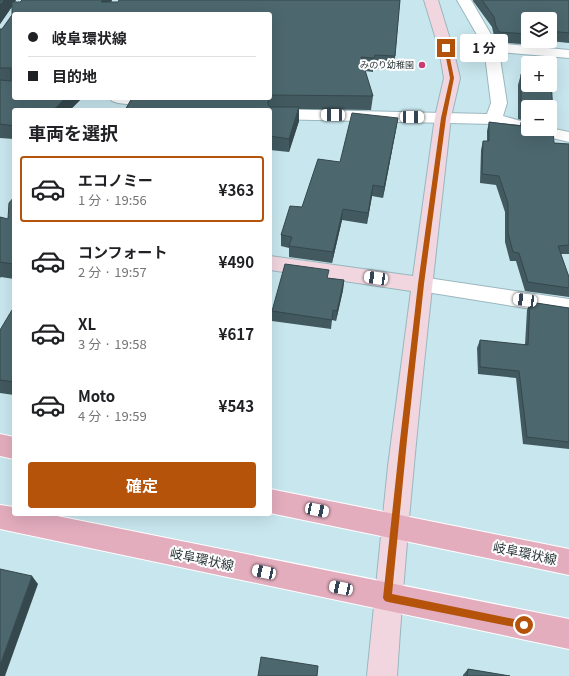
<!DOCTYPE html>
<html lang="ja">
<meta charset="utf-8">
<style>
:root{--surface:#fff;--page:#f6f6f6;--text:#202124;--muted:#757577;--line:#e0e0e0;--accent:#b45309}
body{margin:0;font-family:Georgia,"Noto Sans JP",serif;background:var(--page);color:var(--text);height:100vh;display:flex;flex-direction:column;font-size:15px;white-space:nowrap}
*{box-sizing:border-box;margin:0}
p{font-size:13px;color:var(--muted)}
.icon{flex:none;width:22px;height:22px;fill:none;stroke:currentColor;stroke-width:2;stroke-linecap:round;stroke-linejoin:round}
.map{position:relative;flex:1;overflow:hidden}
.side{position:absolute;left:12px;top:108px;width:260px;height:408px;display:flex;flex-direction:column;background:var(--surface);border-radius:4px;box-shadow:0 4px 16px #0002}
.side>*{flex:none}
.guide{position:absolute;left:12px;top:12px;width:260px;height:88px;border-radius:4px;box-shadow:0 4px 16px #0002;display:grid;align-content:center;height:88px;padding:0 16px;background:var(--surface)}
.fabs{position:absolute;left:521px;top:12px;display:grid;gap:8px}
.fabs a{display:grid;place-items:center;width:36px;height:36px;border-radius:4px;background:var(--surface);box-shadow:0 4px 16px #0002;font-size:20px}
.end{position:absolute;width:18px;height:18px;margin:-9px;border:5px solid #b45309;background:#fff;box-shadow:0 0 0 2px #fff}
.from{border-radius:50%}
.bubble{position:absolute;height:28px;border-radius:4px;background:var(--surface);box-shadow:0 4px 16px #0002;font-size:13px;font-weight:700;line-height:28px;text-align:center}
.car{position:absolute;width:12px;height:24px;margin:-12px -6px;border-radius:5px;box-shadow:0 0 3px 1px #0007;background:linear-gradient(#fff 24%,#345 0 40%,#fff 0 76%,#345 0 86%,#fff 0)}
.guide b{display:flex;align-items:center;gap:14px;height:38px;font-size:15px}
.guide b+b{border-top:1px solid var(--line)}
.guide i{width:10px;height:10px;background:var(--text)}
ul{padding:0;list-style:none}
li{display:flex;align-items:center;gap:12px;height:66px;margin:0 8px 6px;padding:0 8px;border:2px solid transparent;border-radius:4px}
li div{flex:1}
li b{display:block;font-size:15px}
li em{font-style:normal;font-weight:700}
li.current{border-color:var(--accent)}
li>.icon{width:36px;height:36px;stroke-width:1.5}
h2{padding:0 16px;font-size:18px;line-height:48px}
.button{display:flex;gap:8px;margin-top:auto;padding:8px 16px}
.button a{flex:1;height:46px;border-radius:4px;background:var(--accent);color:#fff;font-size:16px;font-weight:700;line-height:46px;text-align:center}
.map>svg:first-child{display:block}
.lines{fill:none;stroke-linecap:round;stroke-linejoin:round}
.street-casing{stroke:#9ab7bf;stroke-width:2}
.secondary-casing{stroke:#9ab7bf;stroke-width:2}
.primary-casing{stroke:#fff;stroke-width:2}
.street{fill:#fff;fill-rule:evenodd}
.secondary{fill:#f1d6df;fill-rule:evenodd}
.primary{fill:#e3adbe;fill-rule:evenodd}
.wall{fill:#41595f}
.shaded-wall{fill:#35484d}
.building{fill:#4c676e;stroke:#35484d}
.route{fill:#b45309}
.poi-dot{fill:#c73c73;stroke:#fff;stroke-width:1.5}
.labels{text-anchor:middle;stroke-width:4;stroke-linejoin:round;paint-order:stroke}
.far-poi-label{font-size:9px;fill:#293538;stroke:#fff;text-anchor:end}
.near-street-label{font-size:13px;fill:#293538;stroke:#fff}
</style>
<div class="map">
<svg width="569" height="676" viewBox="0 0 569 676">
<rect width="100%" height="100%" fill="#c8e6ee"/>
<g class="lines">
<g class="street-casing">
<g id="street">
<polygon points="457,0 471,0 496,43 569,50 569,58 499,52 507,103 503,116 528,123 528,129 550,129 550,128 569,132 569,142 494,124 270,119 270,110 266,110 270,109 487,114 491,103 484,47"/>
<polygon points="110,98 157,98 215,105 221,107 223,110 176,110 118,103 112,101"/>
<polygon points="421,277 569,299 569,315 414,290 411,285 414,280"/>
</g>
</g>
<g class="secondary-casing">
<path id="secondary" d="M424,0H438L453,49L460,78L451,117C430,303 409,489 397,676H367L388,466L411,291L270,270V256L413,276L435,117L444,78L439,49Z"/>
</g>
<g class="primary-casing">
<g id="primary">
<polygon points="0,434 14,437 14,459 0,456"/>
<polygon points="270,489 569,549 569,575 270,513"/>
<polygon points="0,505 14,507 14,514 47,514 569,619 569,649 0,529"/>
</g>
</g>
<use href="#street" class="street"/>
<use href="#secondary" class="secondary"/>
<use href="#primary" class="primary"/>
</g>
<g class="wall">
<polygon points="0,0 16,0 15,2 20,2 22,0 112,0 111,2 118,2 119,0 400,0 394,70 373,68 373,72 365,71 373,96 371,110 299,109 299,121 289,152 270,150 270,110 125,110 132,98 270,98 270,14 14,14 14,98 82,98 70,110 14,110 14,139 0,138 0,29 2,29 12,15 12,7 0,24"/>
<polygon points="473,0 569,0 569,43 550,41 550,19 528,19 528,41 534,41 533,45 497,42 494,36 492,27 473,1"/>
<polygon points="521,74 528,75 528,85 550,85 550,77 551,77 553,116 550,126 550,107 528,107 528,122 518,119 518,85"/>
<polygon points="398,118 383,198 372,196 367,224 342,220 332,263 289,257 289,248 281,246 281,235 302,207 340,162"/>
<polygon points="489,122 520,125 521,122 554,143 569,144 569,254 561,254 569,288 569,297 525,291 516,261 510,261 505,242 505,212 496,185 480,183 481,150 483,141 487,141 487,131"/>
<polygon points="14,197 14,279 1,277 0,278 0,217 8,219"/>
<polygon points="329,278 344,280 343,290 336,321 332,320 331,329 272,321 272,311"/>
<polygon points="530,302 569,308 569,449 523,444 516,378 478,374 477,348 480,340 525,345 527,310"/>
<polygon points="14,311 14,395 0,393 0,330"/>
<polygon points="468,669 510,676 463,676 463,675"/>
</g>
<g class="shaded-wall">
<polygon points="4,0 16,0 0,24 0,5"/>
<polygon points="103,0 112,0 105,14 101,2"/>
<polygon points="65,98 82,98 70,110 51,110"/>
<polygon points="299,107 299,121 289,152 289,139"/>
<polygon points="398,118 396,130 383,198 384,187"/>
<polygon points="373,185 372,196 367,224 368,213"/>
<polygon points="343,209 342,220 332,263 333,252"/>
<polygon points="344,280 343,290 336,321 337,311"/>
<polygon points="32,576 38,584 5,676 0,676 0,665"/>
</g>
<g class="building">
<polygon points="0,0 4,0 0,5"/>
<polygon points="22,0 103,0 101,2 118,2 119,0 400,0 395,56 375,55 374,58 361,57 373,96 270,95 270,14 14,14 14,98 65,98 57,107 51,110 14,110 14,126 0,124 0,80 11,81 11,68 0,68 0,29 2,29 12,15 12,2 20,2"/>
<polygon points="482,0 569,0 569,33 550,31 550,19 528,19 528,34 499,32 496,26 494,17"/>
<polygon points="521,74 528,75 528,85 550,85 550,77 551,77 553,116 550,116 550,107 528,107 528,110 521,108"/>
<polygon points="132,98 268,98 268,105 270,107 299,107 289,139 270,136 270,110 125,110"/>
<polygon points="352,113 398,118 384,187 373,185 368,213 343,209 333,252 289,246 292,237 281,235 290,206 302,207 318,159 340,162"/>
<polygon points="489,122 521,126 521,122 528,124 528,129 549,129 553,130 554,143 569,144 569,245 558,246 569,277 569,288 528,282 519,253 513,252 508,233 508,203 499,176 482,174 483,141 489,141"/>
<polygon points="14,197 14,262 13,264 0,262 0,217 8,219 9,203"/>
<polygon points="285,264 329,270 327,278 344,280 337,311 333,310 332,320 272,311"/>
<polygon points="530,302 569,308 569,442 527,437 519,371 480,367 480,340 528,345"/>
<polygon points="12,310 14,311 14,382 0,380 0,330"/>
<polygon points="0,569 32,576 0,665"/>
<polygon points="261,657 318,666 317,676 258,676"/>
<polygon points="468,669 510,676 467,676"/>
</g>
<polygon class="route" points="446,47 448,48 454,78 446,118 424,284 407,440 392,594 524,621 527,622 528,625 527,628 524,629 388,602 385,601 383,598 400,440 418,284 441,118 450,78 444,48"/>
<circle class="poi-dot" cx="422" cy="65" r="4"/>
<g class="labels">
<g class="far-poi-label">
<text x="414" y="68">みのり幼稚園</text>
</g>
<g class="near-street-label">
<text transform="translate(525 553) rotate(12)" y="5">岐阜環状線</text>
<text transform="translate(202 559) rotate(12)" y="5">岐阜環状線</text>
</g>
</g>
</svg>
<div class="fabs">
<a><svg class="icon" aria-label="layers" viewBox="0 0 24 24"><path d="M12 4l9 5-9 5-9-5zM3 14l9 5 9-5"/></svg></a>
<a>+</a>
<a>−</a>
</div>
<i class="end from" style="left:524px;top:625px"></i>
<i class="end" style="left:446px;top:48px"></i>
<div class="bubble" style="left:460px;top:34px;width:48px">1 分</div>
<i class="car" style="left:333px;top:115px;rotate:271deg"></i>
<i class="car" style="left:412px;top:117px;rotate:91deg"></i>
<i class="car" style="left:376px;top:278px;rotate:278deg"></i>
<i class="car" style="left:525px;top:300px;rotate:278deg"></i>
<i class="car" style="left:317px;top:510px;rotate:102deg"></i>
<i class="car" style="left:264px;top:572px;rotate:282deg"></i>
<i class="car" style="left:341px;top:588px;rotate:282deg"></i>
<div class="guide">
<b><i class="from"></i>岐阜環状線</b>
<b><i></i>目的地</b>
</div>
<section class="side">
<h2>車両を選択</h2>
<ul>
<li class="current"><svg class="icon" aria-label="car" viewBox="0 0 24 24"><path d="M5 17H2v-5l4-1 3-4h7l3 4 3 1v5h-3M9 17h6M6 11h13"/><circle cx="7" cy="17" r="2"/><circle cx="17" cy="17" r="2"/></svg><div><b>エコノミー</b><p>1 分 · 19:56</p></div><em>¥363</em></li>
<li><svg class="icon" aria-label="car" viewBox="0 0 24 24"><path d="M5 17H2v-5l4-1 3-4h7l3 4 3 1v5h-3M9 17h6M6 11h13"/><circle cx="7" cy="17" r="2"/><circle cx="17" cy="17" r="2"/></svg><div><b>コンフォート</b><p>2 分 · 19:57</p></div><em>¥490</em></li>
<li><svg class="icon" aria-label="car" viewBox="0 0 24 24"><path d="M5 17H2v-5l4-1 3-4h7l3 4 3 1v5h-3M9 17h6M6 11h13"/><circle cx="7" cy="17" r="2"/><circle cx="17" cy="17" r="2"/></svg><div><b>XL</b><p>3 分 · 19:58</p></div><em>¥617</em></li>
<li><svg class="icon" aria-label="car" viewBox="0 0 24 24"><path d="M5 17H2v-5l4-1 3-4h7l3 4 3 1v5h-3M9 17h6M6 11h13"/><circle cx="7" cy="17" r="2"/><circle cx="17" cy="17" r="2"/></svg><div><b>Moto</b><p>4 分 · 19:59</p></div><em>¥543</em></li>
</ul>
<div class="button"><a>確定</a></div>
</section>
</div>
